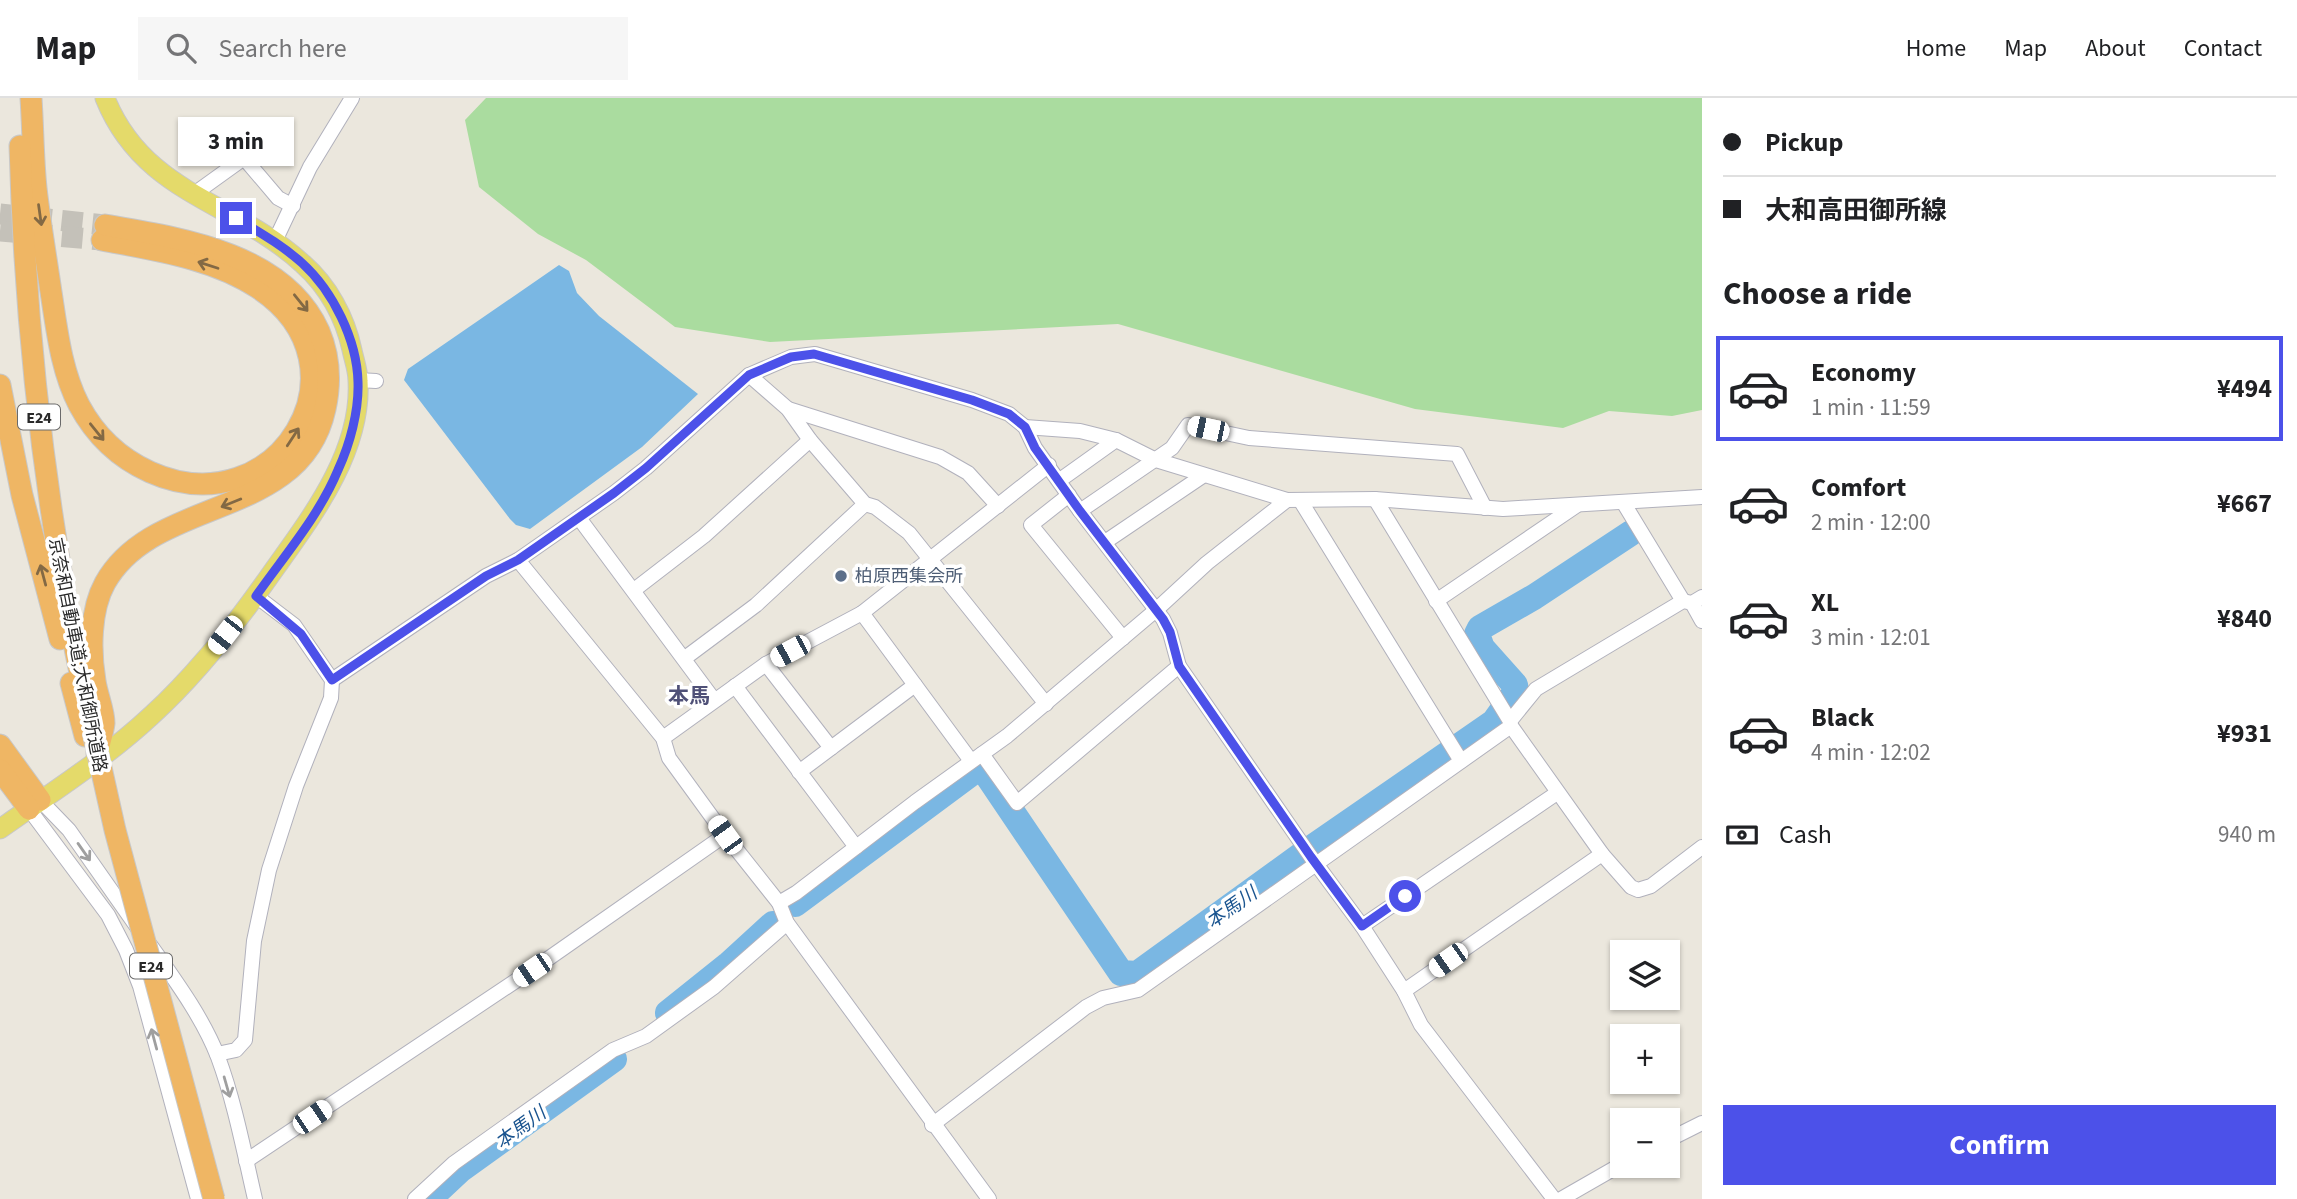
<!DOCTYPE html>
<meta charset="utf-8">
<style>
:root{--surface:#fff;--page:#f6f6f6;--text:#202124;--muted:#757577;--line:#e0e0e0;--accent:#4c51e9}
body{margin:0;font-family:"Source Sans 3","Noto Sans JP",sans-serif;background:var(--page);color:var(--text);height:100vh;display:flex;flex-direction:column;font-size:26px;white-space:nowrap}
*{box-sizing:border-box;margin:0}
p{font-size:23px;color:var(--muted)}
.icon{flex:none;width:38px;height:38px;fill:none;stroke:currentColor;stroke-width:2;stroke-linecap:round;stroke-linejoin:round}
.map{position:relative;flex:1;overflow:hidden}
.panel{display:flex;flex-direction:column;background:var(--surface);width:595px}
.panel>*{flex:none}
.top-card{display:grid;align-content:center;height:154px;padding:0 21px;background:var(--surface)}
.fabs{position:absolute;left:1610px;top:842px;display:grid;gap:14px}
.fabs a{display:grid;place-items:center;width:70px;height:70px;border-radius:0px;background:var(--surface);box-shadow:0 2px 5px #0004;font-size:35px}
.end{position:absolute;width:32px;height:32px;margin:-16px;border:9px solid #4c51e9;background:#fff;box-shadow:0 0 0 4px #fff}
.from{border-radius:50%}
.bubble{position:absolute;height:49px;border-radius:0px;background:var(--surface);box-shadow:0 2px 5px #0004;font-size:23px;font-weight:700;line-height:49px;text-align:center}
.car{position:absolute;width:21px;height:42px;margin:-21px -10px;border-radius:9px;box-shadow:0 0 5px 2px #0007;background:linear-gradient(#fff 24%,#345 0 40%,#fff 0 76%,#345 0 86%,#fff 0)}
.top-card b{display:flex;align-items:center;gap:24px;height:66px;font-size:26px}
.top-card b+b{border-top:2px solid var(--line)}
.top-card i{width:18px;height:18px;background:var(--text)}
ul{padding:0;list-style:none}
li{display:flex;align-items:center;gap:21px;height:105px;margin:0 14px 10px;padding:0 7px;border:4px solid transparent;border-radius:0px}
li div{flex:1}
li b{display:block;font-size:26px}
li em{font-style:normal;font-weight:700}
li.active{border-color:var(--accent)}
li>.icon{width:63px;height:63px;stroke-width:1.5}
h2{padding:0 21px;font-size:32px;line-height:84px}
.pay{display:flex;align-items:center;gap:18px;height:77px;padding:0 21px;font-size:26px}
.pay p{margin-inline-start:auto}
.action{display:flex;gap:14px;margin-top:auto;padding:14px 21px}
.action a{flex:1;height:80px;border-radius:0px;background:var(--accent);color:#fff;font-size:28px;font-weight:700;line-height:80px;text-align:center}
header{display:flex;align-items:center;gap:42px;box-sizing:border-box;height:98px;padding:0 35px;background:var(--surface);border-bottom:2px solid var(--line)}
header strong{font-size:33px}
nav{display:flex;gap:38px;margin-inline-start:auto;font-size:24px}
.search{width:490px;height:63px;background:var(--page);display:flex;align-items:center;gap:18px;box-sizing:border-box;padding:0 24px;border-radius:0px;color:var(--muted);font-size:26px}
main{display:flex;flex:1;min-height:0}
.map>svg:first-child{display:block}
.green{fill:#aadc9f}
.water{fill:#7ab7e3}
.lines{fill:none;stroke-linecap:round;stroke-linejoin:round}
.river{stroke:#7ab7e3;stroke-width:26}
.highway-tunnel{stroke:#c4c1b9;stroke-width:21;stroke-dasharray:21 10;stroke-linecap:butt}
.minor-casing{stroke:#b1b1bc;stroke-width:16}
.major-casing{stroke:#c8c8c8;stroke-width:21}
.highway-casing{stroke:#c8c8c8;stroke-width:23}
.minor{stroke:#fff;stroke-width:14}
.major{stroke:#e4da6a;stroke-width:19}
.highway{stroke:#efb664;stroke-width:21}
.highway-bridge-casing{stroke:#c8c8c8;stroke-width:23;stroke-linecap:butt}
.highway-bridge{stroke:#efb664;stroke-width:21}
.oneway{stroke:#836944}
.oneway2{stroke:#9f9f9f}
.route{stroke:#4c51e9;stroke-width:9}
.service-dot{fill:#5c6f8a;stroke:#fff;stroke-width:2.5}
.labels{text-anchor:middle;stroke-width:7;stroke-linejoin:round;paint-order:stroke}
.shield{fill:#fff;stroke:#6a6a6a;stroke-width:2}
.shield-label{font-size:16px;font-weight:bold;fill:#2a2a2a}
.service-label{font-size:18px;fill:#4e5e75;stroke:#fff;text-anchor:start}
.street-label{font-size:18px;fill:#2a2a2a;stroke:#fff}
.water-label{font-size:19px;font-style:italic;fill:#1a548f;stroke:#fff}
.quarter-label{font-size:21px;font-weight:bold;fill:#4f5077;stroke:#fff}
</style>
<header>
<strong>Map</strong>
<div class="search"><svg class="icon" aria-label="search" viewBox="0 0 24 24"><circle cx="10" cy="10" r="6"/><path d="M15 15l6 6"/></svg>Search here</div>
<nav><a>Home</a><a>Map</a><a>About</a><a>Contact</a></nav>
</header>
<main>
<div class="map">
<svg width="1702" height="1101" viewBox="0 0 1702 1101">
<rect width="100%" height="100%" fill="#ebe7dd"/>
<polygon class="green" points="486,0 1702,0 1702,312 1672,318 1609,313 1563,330 1415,311 1118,226 770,244 675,229 586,162 538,136 479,89 465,22"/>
<polygon class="water" points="559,167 569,173 577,195 599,218 698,296 642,349 530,431 516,427 510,421 404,282 408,271"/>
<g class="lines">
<g class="river">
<polyline points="795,806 981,668 1121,875 1137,876 1300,758 1494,624 1516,593 1515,587 1482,550 1477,536 1480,530 1534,499 1631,435"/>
<polyline points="668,915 728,867 773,826"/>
<polyline points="429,1101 460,1072 614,961"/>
</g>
<g class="highway-tunnel">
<polyline points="0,116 105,127"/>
<polyline points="0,133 102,142"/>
</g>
<g class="minor-casing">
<g id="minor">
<polyline points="194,96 244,60 278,100 293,108"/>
<polyline points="275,143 310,69 352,0"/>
<polyline points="749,277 788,311 810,342 865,406 875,409 909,435 1046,606"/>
<polyline points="358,282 376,283"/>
<polyline points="788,311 940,359 968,375 998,408"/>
<polyline points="1025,329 1080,333 1116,342 1156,362 1287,402"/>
<polyline points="1060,382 1116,342"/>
<polyline points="1069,397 1031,427 1123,540"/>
<polyline points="1375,401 1510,623 1511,628 1602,756 1631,789 1638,792 1651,788 1702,749"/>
<polyline points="1300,402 1461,663"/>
<polyline points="1623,404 1683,503"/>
<polyline points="1080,413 1172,350 1188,327 1249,340 1457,356 1485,410"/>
<polyline points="579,420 714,602"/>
<polyline points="1105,444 1204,377"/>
<polyline points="518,462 663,640 669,660 725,737 779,805 787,825 989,1101"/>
<polyline points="634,492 704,438 810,342"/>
<polyline points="1436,503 1576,408"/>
<polyline points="1692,505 1702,523"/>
<polyline points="862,515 971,663"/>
<polyline points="685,560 756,507 865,406"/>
<polyline points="766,566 831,650"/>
<polyline points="332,582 486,478 518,462 614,395 646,370 749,277 791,259 815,256 972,302 1009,316 1025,329 1035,350 1080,413 1163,521 1170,535 1179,568 1311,759 1362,828 1404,893 1421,927 1554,1101"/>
<polyline points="735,588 856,749"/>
<polyline points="1510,623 1536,591 1683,503 1692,505 1702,499"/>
<polyline points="663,640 766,566 862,515 1049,367"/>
<polyline points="982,656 1017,705 1179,568"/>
<polyline points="799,674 915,587"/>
<polyline points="40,702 69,732 137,829"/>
<polyline points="29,711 108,817 126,852 140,888 198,1101"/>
<polyline points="779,805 796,795 915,704 1007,638 1156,512 1207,465 1287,402 1375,401 1503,411 1702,399"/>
<polyline points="1362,828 1557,695"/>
<path d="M151,848C175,882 203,920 218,959C235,1005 244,1054 255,1101"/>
<polyline points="1404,893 1602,756"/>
<polyline points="217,956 236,952 245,942 254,843 269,772 296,688 331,600 332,582 294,527 256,498"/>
<polyline points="932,1027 1086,909 1103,900 1138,892 1511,628"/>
<polyline points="1668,1042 1702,1025"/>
<polyline points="246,1063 532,872 725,737"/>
<polyline points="415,1101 454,1065 613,952 646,938 714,889 787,825"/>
<polyline points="1561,1101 1622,1066"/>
</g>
</g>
<g class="major-casing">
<path id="major" d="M0,731C51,695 106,660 152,617C197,576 236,526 271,476C310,421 362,355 358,283C358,272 354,262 352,252C345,219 328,188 303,166C235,103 144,97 105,0"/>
</g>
<g class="highway-casing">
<g id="highway">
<path d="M31,0C33,30 33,60 36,90C40,125 46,159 51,194C57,232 61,272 79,307C95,337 119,360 150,374C277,431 377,268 258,190C213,160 154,152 102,142"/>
<path d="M20,48C25,233 46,417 85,599"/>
<polyline points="0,287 22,397 60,541"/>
<polyline points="71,585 85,638"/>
<polyline points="0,647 40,702"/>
<path d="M97,656C99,646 103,635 104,625C104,612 97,597 95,583C90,553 90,512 105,485C154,397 301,423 325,311C331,284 330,259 319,233C284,155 181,140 105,127"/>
<polyline points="0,672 29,711"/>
</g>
</g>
<use href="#minor" class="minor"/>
<use href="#major" class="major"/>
<use href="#highway" class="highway"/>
<g class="highway-bridge-casing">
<polyline id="highway-bridge" points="93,634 115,732 214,1101"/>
</g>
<use href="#highway-bridge" class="highway-bridge"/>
</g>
<defs><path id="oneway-shaft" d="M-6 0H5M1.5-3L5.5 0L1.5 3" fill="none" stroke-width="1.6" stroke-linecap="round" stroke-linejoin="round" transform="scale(1.75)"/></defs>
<g class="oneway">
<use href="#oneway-shaft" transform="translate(40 117) rotate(82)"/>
<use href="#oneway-shaft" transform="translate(208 167) rotate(-162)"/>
<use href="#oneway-shaft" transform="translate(301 205) rotate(51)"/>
<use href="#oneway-shaft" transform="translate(97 334) rotate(51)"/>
<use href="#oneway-shaft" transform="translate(293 339) rotate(-57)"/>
<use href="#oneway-shaft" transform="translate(231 405) rotate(158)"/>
<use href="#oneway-shaft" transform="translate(43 477) rotate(-105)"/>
</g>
<g class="oneway2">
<use href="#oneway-shaft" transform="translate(84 754) rotate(55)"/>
<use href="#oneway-shaft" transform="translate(154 941) rotate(-105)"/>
<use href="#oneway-shaft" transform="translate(227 989) rotate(74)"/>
</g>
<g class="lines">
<path class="route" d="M236,120C259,134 282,147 302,165C333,193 357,242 358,284C359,313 350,346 338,372C319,418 284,458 256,498L301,536L332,582L486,478L518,462L614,395L646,370L749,277L791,259L814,256L972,302L1009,316L1025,329L1035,350L1080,413L1163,521L1170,534L1179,568L1311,759L1362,828L1405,798"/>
</g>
<circle class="service-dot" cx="841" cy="478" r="7"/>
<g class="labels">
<g class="shield">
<rect x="18" y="306.5" width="42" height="25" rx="5"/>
<rect x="130" y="855.5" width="42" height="25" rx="5"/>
</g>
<g class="shield-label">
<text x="39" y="325">E24</text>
<text x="151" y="874">E24</text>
</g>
<g class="service-label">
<text x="855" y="484">柏原西集会所</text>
</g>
<g class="street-label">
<text transform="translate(78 557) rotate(79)" y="6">京奈和自動車道;大和御所道路</text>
</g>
<g class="water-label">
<text transform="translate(1231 809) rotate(-35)" y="7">本馬川</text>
<text transform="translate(520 1029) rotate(-36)" y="7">本馬川</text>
</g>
<g class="quarter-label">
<text x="689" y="605">本馬</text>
</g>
</g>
</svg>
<div class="fabs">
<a><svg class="icon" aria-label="layers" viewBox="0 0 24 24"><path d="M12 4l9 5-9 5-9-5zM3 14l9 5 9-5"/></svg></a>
<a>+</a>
<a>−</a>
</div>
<i class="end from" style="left:1405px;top:798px"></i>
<i class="end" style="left:236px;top:120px"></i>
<div class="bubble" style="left:178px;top:19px;width:116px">3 min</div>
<i class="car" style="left:1208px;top:331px;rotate:282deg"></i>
<i class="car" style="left:225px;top:537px;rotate:218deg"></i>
<i class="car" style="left:790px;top:553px;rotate:242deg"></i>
<i class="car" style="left:725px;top:737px;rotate:324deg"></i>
<i class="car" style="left:1448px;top:862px;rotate:235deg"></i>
<i class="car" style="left:532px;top:872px;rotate:236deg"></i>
<i class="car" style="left:312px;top:1019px;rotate:56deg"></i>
</div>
<section class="panel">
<div class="top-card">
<b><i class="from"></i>Pickup</b>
<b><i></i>大和高田御所線</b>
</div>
<h2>Choose a ride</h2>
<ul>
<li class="active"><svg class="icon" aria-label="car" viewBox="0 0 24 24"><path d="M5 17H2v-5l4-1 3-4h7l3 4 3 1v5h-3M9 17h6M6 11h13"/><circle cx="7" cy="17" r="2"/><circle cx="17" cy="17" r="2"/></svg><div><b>Economy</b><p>1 min · 11:59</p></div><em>¥494</em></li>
<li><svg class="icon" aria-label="car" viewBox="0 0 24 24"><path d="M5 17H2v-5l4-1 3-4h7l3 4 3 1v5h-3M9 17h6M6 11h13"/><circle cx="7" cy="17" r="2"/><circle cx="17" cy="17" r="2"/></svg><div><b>Comfort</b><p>2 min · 12:00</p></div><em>¥667</em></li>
<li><svg class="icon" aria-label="car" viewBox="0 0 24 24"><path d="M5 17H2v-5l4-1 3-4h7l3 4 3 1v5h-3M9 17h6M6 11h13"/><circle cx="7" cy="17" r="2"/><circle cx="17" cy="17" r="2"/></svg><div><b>XL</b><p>3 min · 12:01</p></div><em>¥840</em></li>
<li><svg class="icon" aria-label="car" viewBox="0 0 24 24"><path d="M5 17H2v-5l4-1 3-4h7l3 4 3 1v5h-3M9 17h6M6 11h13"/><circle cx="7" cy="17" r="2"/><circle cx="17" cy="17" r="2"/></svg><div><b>Black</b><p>4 min · 12:02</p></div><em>¥931</em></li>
</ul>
<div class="pay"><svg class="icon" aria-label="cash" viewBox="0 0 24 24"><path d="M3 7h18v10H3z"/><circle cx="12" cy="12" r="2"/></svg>Cash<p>940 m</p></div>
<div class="action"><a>Confirm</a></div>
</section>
</main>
